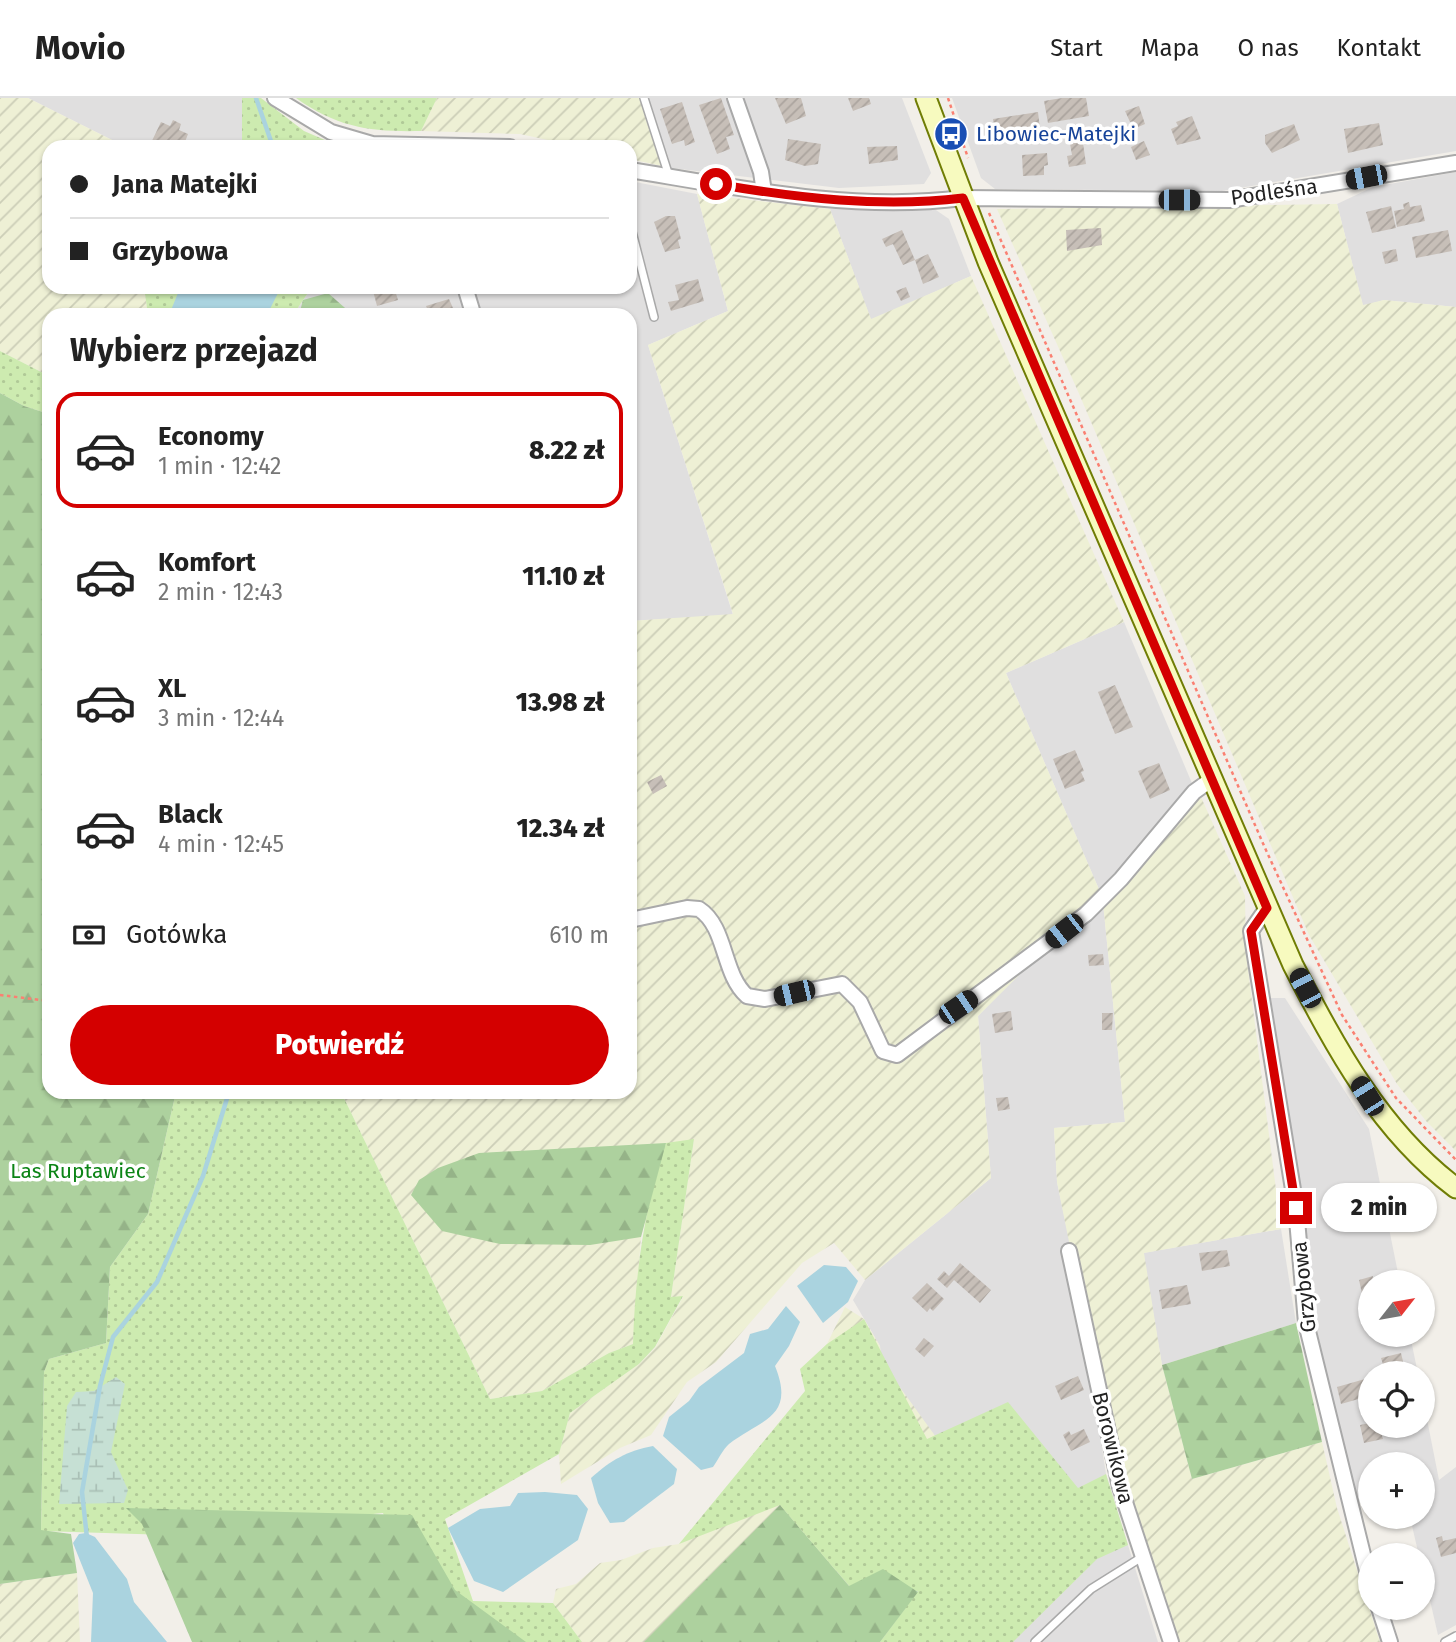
<!DOCTYPE html>
<html lang="pl">
<meta charset="utf-8">
<style>
:root{--surface:#fff;--page:#f2f2f2;--text:#222;--muted:#767676;--line:#e0e0e0;--accent:#d40000}
body{margin:0;font-family:"Fira Sans",sans-serif;background:var(--page);color:var(--text);height:100vh;display:flex;flex-direction:column;font-size:26px;white-space:nowrap}
*{box-sizing:border-box;margin:0}
p{font-size:23px;color:var(--muted)}
.icon{flex:none;width:38px;height:38px;fill:none;stroke:currentColor;stroke-width:2;stroke-linecap:round;stroke-linejoin:round}
.map{position:relative;flex:1;overflow:hidden}
.details{position:absolute;left:42px;top:210px;width:595px;height:791px;display:flex;flex-direction:column;background:var(--surface);border-radius:21px;box-shadow:0 2px 5px #0004}
.details>*{flex:none}
.hud{position:absolute;left:42px;top:42px;width:595px;height:154px;border-radius:21px;box-shadow:0 2px 5px #0004;display:grid;align-content:center;height:154px;padding:0 28px;background:var(--surface)}
.needle{width:46px;rotate:59deg}
.fabs{position:absolute;left:1358px;top:1172px;display:grid;gap:14px}
.fabs a{display:grid;place-items:center;width:77px;height:77px;border-radius:50%;background:var(--surface);box-shadow:0 2px 5px #0004;font-size:35px}
.end{position:absolute;width:32px;height:32px;margin:-16px;border:9px solid #d40000;background:#fff;box-shadow:0 0 0 4px #fff}
.from{border-radius:50%}
.bubble{position:absolute;height:49px;border-radius:24px;background:var(--surface);box-shadow:0 2px 5px #0004;font-size:23px;font-weight:800;line-height:49px;text-align:center}
.car{position:absolute;width:21px;height:42px;margin:-21px -10px;border-radius:9px;box-shadow:0 0 5px 2px #0007;background:linear-gradient(#222 24%,#8ab4d8 0 40%,#222 0 76%,#8ab4d8 0 86%,#222 0)}
.hud b{display:flex;align-items:center;gap:24px;height:66px;font-size:26px}
.hud b+b{border-top:2px solid var(--line)}
.hud i{width:18px;height:18px;background:var(--text)}
ul{padding:0;list-style:none}
li{display:flex;align-items:center;gap:21px;height:116px;margin:0 14px 10px;padding:0 14px;border:4px solid transparent;border-radius:21px}
li div{flex:1}
li b{display:block;font-size:26px}
li em{font-style:normal;font-weight:800}
li.active{border-color:var(--accent)}
li>.icon{width:63px;height:63px;stroke-width:1.5}
h2{padding:0 28px;font-size:32px;line-height:84px}
.pay{display:flex;align-items:center;gap:18px;height:77px;padding:0 28px;font-size:26px}
.pay p{margin-inline-start:auto}
.button{display:flex;gap:14px;margin-top:auto;padding:14px 28px}
.button a{flex:1;height:80px;border-radius:42px;background:var(--accent);color:#fff;font-size:28px;font-weight:800;line-height:80px;text-align:center}
header{display:flex;align-items:center;gap:42px;box-sizing:border-box;height:98px;padding:0 35px;background:var(--surface);border-bottom:2px solid var(--line)}
header strong{font-size:33px}
nav{display:flex;gap:38px;margin-inline-start:auto;font-size:24px}
.map>svg:first-child{display:block}
.residential{fill:#e0dfdf}
.farmland{fill:url(#farmland-furrows)}
.grass{fill:url(#grass-dots)}
.forest{fill:url(#forest-firs)}
.wetland{fill:url(#wetland-marsh)}
.water{fill:#aad3df}
.lines{fill:none;stroke-linecap:round;stroke-linejoin:round}
.stream{stroke:#aad3df;stroke-width:4.5}
.building{fill:url(#building-hatch)}
.lane-casing{stroke:#a9a9a9;stroke-width:10}
.street-casing{stroke:#a9a9a9;stroke-width:18}
.secondary-casing{stroke:#707d05;stroke-width:23}
.path{stroke:#fa8072;stroke-width:2.5;stroke-dasharray:3.5 3.5;stroke-linecap:butt}
.lane{stroke:#fff;stroke-width:7}
.street{stroke:#fff;stroke-width:14}
.secondary{stroke:#f7fabf;stroke-width:19}
.route{stroke:#d40000;stroke-width:9}
.labels{text-anchor:middle;stroke-width:7;stroke-linejoin:round;paint-order:stroke}
.transit-label{font-size:21px;fill:#164399;stroke:#fff;text-anchor:start}
.street-label{font-size:21px;fill:#222;stroke:#fff}
.park-label{font-size:21px;fill:#0c8416;stroke:#fff}
</style>
<header>
<strong>Movio</strong>
<nav><a>Start</a><a>Mapa</a><a>O nas</a><a>Kontakt</a></nav>
</header>
<div class="map">
<svg width="1456" height="1544" viewBox="0 0 1456 1544">
<defs>
<pattern id="farmland-furrows" width="10" height="10" patternUnits="userSpaceOnUse" patternTransform="scale(1.75)"><rect width="10" height="10" fill="#eef0d5"/><path d="M-1 1l2-2M0 10L10 0M9 11l2-2" fill="none" stroke="#ccceb7"/></pattern>
<pattern id="grass-dots" width="8" height="8" patternUnits="userSpaceOnUse" patternTransform="scale(1.75)"><rect width="8" height="8" fill="#cdebb0"/><path d="M2 2h.1M6 6h.1" fill="none" stroke="#b0c997" stroke-width="1.8" stroke-linecap="round"/></pattern>
<pattern id="forest-firs" width="22" height="20" patternUnits="userSpaceOnUse" patternTransform="scale(1.75)"><rect width="22" height="20" fill="#add19e"/><path d="M5 1l3.5 6h-7zM16 11l3.5 6h-7z" fill="#95b388"/></pattern>
<pattern id="wetland-marsh" width="20" height="14" patternUnits="userSpaceOnUse" patternTransform="scale(1.75)"><rect width="20" height="14" fill="#c6e0d4"/><path d="M1 5h8M5 5V1M11 12h8M15 12V8" fill="none" stroke="#aac0b6"/></pattern>
<pattern id="building-hatch" width="6" height="6" patternUnits="userSpaceOnUse" patternTransform="scale(1.75)"><rect width="6" height="6" fill="#c7bfb8"/><path d="M-1 1l2-2M0 6l6-6M5 7l2-2" fill="none" stroke="#aba49e"/></pattern>
</defs>
<rect width="100%" height="100%" fill="#f2efe9"/>
<g class="residential">
<polygon points="28,0 242,0 242,49 126,49"/>
<polygon points="647,0 902,0 931,75 924,86 839,90 671,70"/>
<polygon points="952,0 1456,0 1456,53 1222,93 995,91 981,80"/>
<polygon points="1456,74 1456,209 1384,202 1363,208 1337,106 1373,89"/>
<polygon points="630,83 697,96 728,213 648,247 733,517 630,523 630,217 293,217 312,189 630,189"/>
<polygon points="933,110 949,121 971,178 871,222 830,111"/>
<polygon points="1124,524 1194,690 1101,796 1006,575"/>
<polygon points="1103,805 1125,1024 1054,1030 1057,1084 1090,1239 1094,1297 1106,1376 1158,1544 761,1544 901,1293 881,1263 880,1248 853,1202 865,1182 991,1080 978,918 1025,869"/>
<polygon points="1271,900 1285,900 1369,1031 1400,1185 1370,1185 1370,1237 1410,1237 1418,1276 1370,1276 1370,1328 1423,1328 1423,1301 1439,1382 1456,1369 1456,1527 1438,1537 1423,1472 1423,1458 1419,1458 1410,1419 1423,1419 1423,1367 1370,1367 1370,1401 1357,1404 1334,1317 1316,1227"/>
<polygon points="1281,1131 1296,1225 1162,1267 1143,1155"/>
</g>
<g class="farmland">
<polygon points="0,0 28,0 126,49 49,49 49,189 144,189 148,217 49,217 49,278 0,253"/>
<polygon points="437,0 647,0 671,70 630,61 630,49 580,49 520,36 421,33"/>
<polygon points="697,96 830,111 871,221 971,178 1124,524 1006,575 1101,796 978,918 991,1080 865,1182 834,1145 802,1165 716,1264 687,1284 651,1337 620,1350 561,1386 559,1356 570,1315 639,1266 655,1250 683,1199 671,1199 694,1041 649,1110 641,1139 633,1246 609,1255 542,1293 490,1301 341,994 630,994 630,523 733,516 648,247 728,213"/>
<polygon points="1337,106 1363,207 1384,202 1456,209 1456,1053 1426,1023 1397,986 1309,837 1080,298 997,111"/>
<polygon points="1201,699 1245,798 1246,856 1281,1131 1144,1155 1162,1267 1192,1381 1322,1344 1337,1410 1380,1544 1176,1544 1122,1371 1104,1276 1090,1238 1068,1139 1057,1084 1054,1030 1125,1024 1103,805 1189,707"/>
<polygon points="845,1209 864,1221 880,1248 881,1263 954,1364 761,1544 582,1544 553,1505 556,1491 576,1486 600,1465 621,1462 653,1450 679,1446 807,1306 805,1284 815,1259 827,1246"/>
<polygon points="77,1475 80,1544 0,1544 0,1486"/>
</g>
<g class="grass">
<polygon points="242,0 261,0 304,33 341,49 242,49"/>
<path d="M296,0H437L421,33C371,34 338,30 296,0Z"/>
<polygon points="144,189 312,189 293,217 148,217"/>
<polygon points="0,253 49,278 49,316 24,308 0,295"/>
<path d="M176,994H341L490,1301L542,1293L609,1255L633,1246C635,1177 644,1110 666,1045L694,1041L671,1199L683,1198L655,1249L639,1266L570,1315L559,1356L445,1421L473,1503L553,1505L582,1544H434L383,1415L169,1437L41,1433L44,1274L49,1261L106,1245L110,1169L148,1116Z"/>
<polygon points="864,1221 927,1341 1008,1304 1078,1390 1106,1376 1128,1447 1097,1461 1013,1544 880,1544 918,1493 850,1489 780,1407 679,1446 805,1293 800,1271 827,1246"/>
</g>
<g class="forest">
<polygon points="328,195 353,217 299,217 303,202"/>
<polygon points="0,295 24,308 49,316 49,994 176,994 148,1116 110,1169 106,1245 49,1261 44,1274 41,1432 71,1436 77,1475 0,1486"/>
<polygon points="666,1045 641,1139 590,1147 500,1146 442,1133 411,1097 419,1082 438,1070 479,1055"/>
<polygon points="1296,1225 1322,1344 1192,1381 1162,1267"/>
<polygon points="780,1407 849,1488 883,1471 918,1494 880,1544 644,1544"/>
<polygon points="126,1410 412,1417 455,1492 526,1544 192,1544 142,1426"/>
</g>
<polygon class="wetland" points="116,1279 125,1286 111,1354 128,1392 124,1405 59,1406 67,1308 76,1294 94,1293"/>
<g class="water">
<polygon points="195,189 281,189 267,217 169,217 178,195"/>
<polygon points="824,1167 846,1169 858,1183 848,1204 823,1225 797,1188"/>
<path d="M786,1208L800,1224L789,1248L775,1268C796,1320 761,1321 729,1346C723,1351 718,1362 713,1369L701,1372L663,1338L669,1319L689,1303L699,1289L744,1255L750,1236L768,1231Z"/>
<path d="M653,1348L677,1371L674,1386L624,1424L610,1425L598,1405L591,1380C611,1362 627,1353 653,1348Z"/>
<polygon points="545,1394 577,1397 588,1411 578,1442 503,1494 474,1483 448,1430 480,1411 510,1408 518,1395"/>
<polygon points="86,1435 95,1439 127,1481 134,1504 167,1544 91,1544 93,1495 73,1445 79,1436"/>
</g>
<g class="lines">
<g class="stream">
<polyline points="256,0 273,49"/>
<polyline points="87,1440 82,1394 100,1288 113,1239 157,1184 203,1078 229,994"/>
</g>
</g>
<g class="building">
<polygon points="721,0 734,37 726,39 730,51 717,56 699,7"/>
<polygon points="775,0 801,0 806,18 786,26"/>
<polygon points="848,0 869,0 871,6 853,13"/>
<polygon points="1062,0 1086,0 1089,18 1048,25 1044,3"/>
<polygon points="682,4 695,44 685,48 684,42 672,46 660,11"/>
<polygon points="1139,8 1145,26 1136,30 1134,23 1130,24 1125,13"/>
<polygon points="1038,14 1040,31 1002,37 1001,28 994,29 993,21"/>
<polygon points="1192,18 1201,41 1177,47 1171,31 1178,28 1176,24"/>
<polygon points="173,22 181,26 179,32 188,36 183,49 167,49 165,46 164,49 149,49 161,24 170,28"/>
<polygon points="1379,25 1383,47 1348,55 1344,31"/>
<polygon points="1294,26 1300,42 1272,55 1265,45 1265,37"/>
<polygon points="1082,38 1086,66 1069,69 1067,58 1072,57 1069,40"/>
<polygon points="788,41 821,46 818,66 805,68 785,62"/>
<polygon points="1144,43 1150,57 1136,62 1131,49"/>
<polygon points="897,48 898,62 869,66 867,49"/>
<polygon points="1047,55 1048,67 1044,68 1044,77 1023,78 1022,57"/>
<polygon points="1409,104 1410,109 1421,107 1425,123 1397,129 1394,113 1404,111 1403,106"/>
<polygon points="1391,108 1396,130 1372,135 1366,114"/>
<polygon points="666,118 675,118 681,141 678,142 680,150 665,154 654,124"/>
<polygon points="1101,130 1102,147 1067,153 1066,132"/>
<polygon points="902,132 915,162 903,167 893,146 886,149 882,141"/>
<polygon points="1448,132 1452,153 1416,160 1412,139"/>
<polygon points="1396,151 1398,163 1385,166 1382,154"/>
<polygon points="928,156 939,179 923,186 915,162"/>
<polygon points="698,181 704,203 671,213 668,204 679,202 675,187"/>
<polygon points="372,189 394,189 398,202 377,208"/>
<polygon points="906,189 910,199 901,203 896,193"/>
<polygon points="449,201 456,217 430,217 426,208"/>
<polygon points="1115,587 1133,629 1115,636 1098,594"/>
<polygon points="1075,652 1084,673 1081,674 1085,683 1065,691 1053,661"/>
<polygon points="1159,665 1170,692 1150,701 1138,673"/>
<polygon points="661,677 667,688 653,696 647,684"/>
<polygon points="1103,856 1104,867 1089,868 1088,857"/>
<polygon points="1011,913 1013,932 995,935 992,916"/>
<polygon points="1102,915 1113,915 1112,932 1102,932"/>
<polygon points="1008,999 1010,1011 998,1013 996,1000"/>
<polygon points="1227,1152 1230,1168 1202,1173 1199,1155"/>
<polygon points="960,1165 991,1192 980,1205 954,1182 947,1190 937,1181 944,1173 949,1178"/>
<polygon points="1373,1178 1370,1198 1363,1200 1359,1182"/>
<polygon points="927,1185 944,1201 933,1213 930,1210 927,1214 912,1200"/>
<polygon points="1187,1187 1191,1206 1162,1211 1159,1192"/>
<polygon points="924,1240 934,1248 924,1259 915,1251"/>
<polygon points="1401,1255 1406,1276 1386,1276 1381,1260"/>
<polygon points="1078,1278 1084,1292 1061,1302 1055,1288"/>
<polygon points="1365,1281 1369,1298 1341,1306 1337,1289"/>
<polygon points="1370,1325 1370,1328 1386,1328 1387,1333 1381,1334 1383,1341 1364,1345 1360,1327"/>
<polygon points="1084,1331 1090,1344 1071,1353 1063,1337 1069,1333 1071,1337"/>
<polygon points="1442,1438 1443,1443 1456,1440 1456,1455 1441,1459 1436,1440"/>
</g>
<g class="lines">
<g class="lane-casing">
<g id="lane">
<polyline points="644,0 669,78"/>
<polyline points="630,126 654,219"/>
<polyline points="1035,1544 1091,1491 1142,1459"/>
<polyline points="1445,1544 1456,1538"/>
</g>
</g>
<g class="street-casing">
<g id="street">
<polyline points="275,0 331,34 372,46 510,49"/>
<polyline points="735,0 761,74 764,94"/>
<path d="M630,72C739,90 853,114 963,100L1229,102L1456,65"/>
<polyline points="465,189 472,212"/>
<polyline points="1267,810 1251,833 1296,1110 1306,1225 1370,1485"/>
<path d="M630,822L687,810L699,811C727,829 722,876 747,898L765,901L842,886L860,904L883,953L897,957L1086,816L1121,781L1194,694L1212,681"/>
<polyline points="1069,1153 1120,1389 1171,1544"/>
<polyline points="1379,1510 1390,1544"/>
</g>
</g>
<g class="secondary-casing">
<path id="secondary" d="M926,0L988,164L1293,867C1336,950 1380,1033 1456,1090"/>
</g>
<g class="path">
<polyline points="948,0 968,60"/>
<polyline points="989,115 1265,750 1342,917 1396,1000 1456,1062"/>
<polyline points="0,897 49,903"/>
</g>
<use href="#lane" class="lane"/>
<use href="#street" class="street"/>
<use href="#secondary" class="secondary"/>
</g>
<g class="lines">
<path class="route" d="M716,86C797,100 882,110 963,100L1267,810L1251,833L1296,1110"/>
</g>
<defs>
<g id="bus-disc" transform="scale(1.75)"><circle r="9.5" fill="#1a4fb4" stroke="#fff"/><path d="M-5-6H5V4H4V6H2V4H-2V6H-4V4H-5ZM-3.5-4V0h7V-4ZM-3.5 1.2v1.5H-2V1.2ZM2 1.2v1.5H3.5V1.2Z" fill="#fff"/></g>
</defs>
<g fill-rule="evenodd">
<use href="#bus-disc" x="951" y="36"/>
</g>
<g class="labels">
<g class="transit-label">
<text x="976" y="43">Libowiec-Matejki</text>
</g>
<g class="street-label">
<text transform="translate(1274 94) rotate(-8)" y="7">Podleśna</text>
<text transform="translate(1304 1189) rotate(-96)" y="7">Grzybowa</text>
<text transform="translate(1113 1350) rotate(76)" y="7">Borowikowa</text>
</g>
<g class="park-label">
<text x="78" y="1080">Las Ruptawiec</text>
</g>
</g>
</svg>
<div class="fabs">
<a><svg class="needle" viewBox="-14 -14 28 28"><path d="M0-13l5 13h-10z" fill="#e53935"/><path d="M0 13l5-13h-10z" fill="#767676"/></svg></a>
<a><svg class="icon" aria-label="locate" viewBox="0 0 24 24"><circle cx="12" cy="12" r="6"/><path d="M12 2v4M12 18v4M2 12h4M18 12h4"/></svg></a>
<a>+</a>
<a>−</a>
</div>
<i class="end from" style="left:716px;top:86px"></i>
<i class="end" style="left:1296px;top:1110px"></i>
<div class="bubble" style="left:1321px;top:1085px;width:116px">2 min</div>
<i class="car" style="left:1366px;top:79px;rotate:259deg"></i>
<i class="car" style="left:1179px;top:102px;rotate:90deg"></i>
<i class="car" style="left:1064px;top:833px;rotate:232deg"></i>
<i class="car" style="left:1305px;top:890px;rotate:332deg"></i>
<i class="car" style="left:794px;top:895px;rotate:257deg"></i>
<i class="car" style="left:958px;top:909px;rotate:56deg"></i>
<i class="car" style="left:1367px;top:998px;rotate:328deg"></i>
<div class="hud">
<b><i class="from"></i>Jana Matejki</b>
<b><i></i>Grzybowa</b>
</div>
<section class="details">
<h2>Wybierz przejazd</h2>
<ul>
<li class="active"><svg class="icon" aria-label="car" viewBox="0 0 24 24"><path d="M5 17H2v-5l4-1 3-4h7l3 4 3 1v5h-3M9 17h6M6 11h13"/><circle cx="7" cy="17" r="2"/><circle cx="17" cy="17" r="2"/></svg><div><b>Economy</b><p>1 min · 12:42</p></div><em>8.22 zł</em></li>
<li><svg class="icon" aria-label="car" viewBox="0 0 24 24"><path d="M5 17H2v-5l4-1 3-4h7l3 4 3 1v5h-3M9 17h6M6 11h13"/><circle cx="7" cy="17" r="2"/><circle cx="17" cy="17" r="2"/></svg><div><b>Komfort</b><p>2 min · 12:43</p></div><em>11.10 zł</em></li>
<li><svg class="icon" aria-label="car" viewBox="0 0 24 24"><path d="M5 17H2v-5l4-1 3-4h7l3 4 3 1v5h-3M9 17h6M6 11h13"/><circle cx="7" cy="17" r="2"/><circle cx="17" cy="17" r="2"/></svg><div><b>XL</b><p>3 min · 12:44</p></div><em>13.98 zł</em></li>
<li><svg class="icon" aria-label="car" viewBox="0 0 24 24"><path d="M5 17H2v-5l4-1 3-4h7l3 4 3 1v5h-3M9 17h6M6 11h13"/><circle cx="7" cy="17" r="2"/><circle cx="17" cy="17" r="2"/></svg><div><b>Black</b><p>4 min · 12:45</p></div><em>12.34 zł</em></li>
</ul>
<div class="pay"><svg class="icon" aria-label="cash" viewBox="0 0 24 24"><path d="M3 7h18v10H3z"/><circle cx="12" cy="12" r="2"/></svg>Gotówka<p>610 m</p></div>
<div class="button"><a>Potwierdź</a></div>
</section>
</div>
